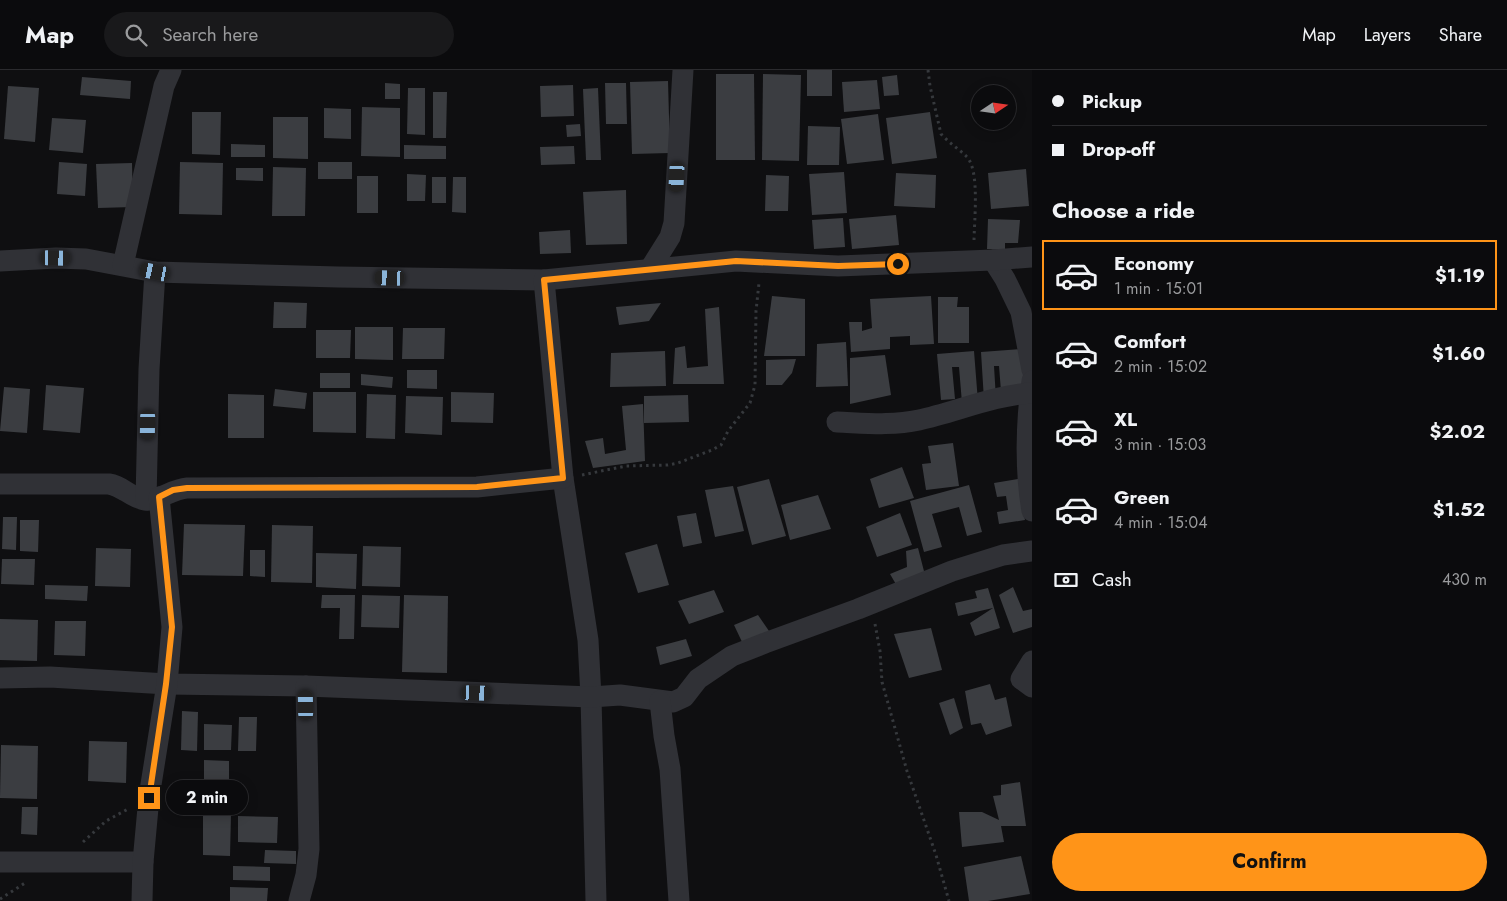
<!DOCTYPE html>
<meta charset="utf-8">
<style>
:root{--surface:#0b0b0d;--page:#19191b;--text:#f1f3f6;--muted:#9a9b9d;--line:#2b2b2e;--accent:#ff9418}
body{margin:0;font-family:Jost,sans-serif;background:var(--page);color:var(--text);height:100vh;display:flex;flex-direction:column;font-size:19px;white-space:nowrap}
*{box-sizing:border-box;margin:0}
p{font-size:16px;color:var(--muted)}
.icon{flex:none;width:28px;height:28px;fill:none;stroke:currentColor;stroke-width:2;stroke-linecap:round;stroke-linejoin:round}
.map{position:relative;flex:1;overflow:hidden}
.details{display:flex;flex-direction:column;background:var(--surface);width:475px}
.details>*{flex:none}
.guide{display:grid;align-content:center;height:110px;padding:0 20px;background:var(--surface)}
.needle{width:32px;rotate:77deg}
.buttons{position:absolute;left:971px;top:15px;display:grid;gap:10px}
.buttons a{display:grid;place-items:center;width:45px;height:45px;border-radius:50%;background:var(--surface);box-shadow:0 2px 12px #0003,0 0 0 1px var(--line);font-size:25px}
.end{position:absolute;width:22px;height:22px;margin:-11px;border:6px solid #ff9418;background:#111;box-shadow:0 0 0 2px #111}
.from{border-radius:50%}
.bubble{position:absolute;height:35px;border-radius:18px;background:var(--surface);box-shadow:0 2px 12px #0003,0 0 0 1px var(--line);font-size:16px;font-weight:700;line-height:35px;text-align:center}
.car{position:absolute;width:15px;height:30px;margin:-15px -8px;border-radius:6px;box-shadow:0 0 4px 1px #0007;background:linear-gradient(#222 24%,#8ab4d8 0 40%,#222 0 76%,#8ab4d8 0 86%,#222 0)}
.guide b{display:flex;align-items:center;gap:18px;height:48px;font-size:19px}
.guide b+b{border-top:1px solid var(--line)}
.guide i{width:12px;height:12px;background:var(--text)}
ul{padding:0;list-style:none}
li{display:flex;align-items:center;gap:15px;height:70px;margin:0 10px 8px;padding:0 10px;border:2px solid transparent;border-radius:0px}
li div{flex:1}
li b{display:block;font-size:19px}
li em{font-style:normal;font-weight:700}
li.active{border-color:var(--accent)}
li>.icon{width:45px;height:45px;stroke-width:1.5}
h2{padding:0 20px;font-size:22px;line-height:60px}
.pay{display:flex;align-items:center;gap:12px;height:55px;padding:0 20px;font-size:19px}
.pay p{margin-inline-start:auto}
.button{display:flex;gap:10px;margin-top:auto;padding:10px 20px}
.button a{flex:1;height:58px;border-radius:30px;background:var(--accent);color:#111;font-size:20px;font-weight:700;line-height:58px;text-align:center}
header{display:flex;align-items:center;gap:30px;box-sizing:border-box;height:70px;padding:0 25px;background:var(--surface);border-bottom:1px solid var(--line)}
header strong{font-size:24px}
nav{display:flex;gap:28px;margin-inline-start:auto;font-size:18px}
.search{width:350px;height:45px;background:var(--page);display:flex;align-items:center;gap:12px;box-sizing:border-box;padding:0 18px;border-radius:28px;color:var(--muted);font-size:19px}
main{display:flex;flex:1;min-height:0}
.map>svg:first-child{display:block}
.building{fill:#3b3d41}
.lines{fill:none;stroke-linecap:round;stroke-linejoin:round}
.path{stroke:#36393d;stroke-width:3;stroke-dasharray:2.5 4;stroke-linecap:butt}
.street{stroke:#303136;stroke-width:21}
.route{stroke:#ff9418;stroke-width:6}
</style>
<header>
<strong>Map</strong>
<div class="search"><svg class="icon" aria-label="search" viewBox="0 0 24 24"><circle cx="10" cy="10" r="6"/><path d="M15 15l6 6"/></svg>Search here</div>
<nav><a>Map</a><a>Layers</a><a>Share</a></nav>
</header>
<main>
<div class="map">
<svg width="1032" height="831" viewBox="0 0 1032 831">
<rect width="100%" height="100%" fill="#0f0f11"/>
<g class="building">
<rect x="807" y="0" width="25" height="26"/>
<polygon points="716,4 754,4 755,90 716,90"/>
<polygon points="763,4 801,5 799,91 762,90"/>
<polygon points="897,5 899,25 884,26 882,7"/>
<polygon points="82,7 131,11 130,29 80,25"/>
<polygon points="877,10 880,39 844,42 842,12"/>
<polygon points="668,11 670,83 632,84 630,12"/>
<polygon points="385,13 400,14 400,29 385,29"/>
<polygon points="605,13 626,13 627,54 606,54"/>
<polygon points="573,15 574,46 541,47 540,16"/>
<polygon points="8,16 39,18 35,72 4,69"/>
<polygon points="408,18 425,18 425,65 407,64"/>
<polygon points="598,18 601,90 586,90 583,19"/>
<polygon points="433,22 447,22 446,68 433,68"/>
<polygon points="362,37 400,38 400,87 361,86"/>
<polygon points="324,38 351,39 351,69 324,68"/>
<polygon points="192,42 221,42 220,85 192,84"/>
<polygon points="930,42 937,88 892,94 886,48"/>
<polygon points="878,44 884,90 847,94 841,49"/>
<polygon points="273,47 308,47 308,89 273,88"/>
<polygon points="52,48 86,50 83,83 49,80"/>
<polygon points="580,54 581,66 567,67 566,55"/>
<polygon points="808,56 840,57 839,95 807,95"/>
<polygon points="231,74 265,75 265,87 231,87"/>
<polygon points="404,75 446,76 446,89 404,89"/>
<polygon points="574,76 575,94 541,95 540,77"/>
<polygon points="59,92 87,94 85,126 57,124"/>
<polygon points="180,92 223,93 222,145 179,144"/>
<rect x="318" y="92" width="34" height="17"/>
<polygon points="132,93 133,137 98,138 96,94"/>
<polygon points="273,97 306,98 305,146 272,146"/>
<polygon points="236,98 263,98 263,111 236,110"/>
<polygon points="1026,99 1029,136 991,139 988,103"/>
<polygon points="844,102 847,143 812,145 809,104"/>
<polygon points="896,103 936,105 935,138 894,136"/>
<polygon points="407,104 426,105 425,131 407,131"/>
<polygon points="766,105 789,106 788,141 765,141"/>
<rect x="357" y="106" width="21" height="37"/>
<rect x="432" y="107" width="14" height="26"/>
<polygon points="453,107 466,107 466,143 452,142"/>
<polygon points="626,120 627,174 586,175 583,122"/>
<polygon points="896,145 899,175 852,179 849,149"/>
<polygon points="843,148 845,177 814,179 812,150"/>
<polygon points="988,149 1020,150 1018,173 1005,173 1005,180 987,179"/>
<polygon points="570,160 571,183 540,184 539,162"/>
<polygon points="772,226 805,229 805,286 764,286"/>
<polygon points="931,226 934,274 910,275 910,266 890,267 890,279 851,282 849,252 862,252 862,261 872,258 870,229"/>
<polygon points="938,227 958,227 957,237 969,237 969,273 938,273"/>
<polygon points="274,232 307,233 306,258 273,258"/>
<polygon points="661,233 649,251 619,255 616,237"/>
<polygon points="719,237 724,314 673,314 675,278 685,276 687,298 708,296 705,239"/>
<polygon points="355,257 393,257 393,290 355,289"/>
<polygon points="403,258 445,258 444,289 402,289"/>
<polygon points="316,260 351,260 350,288 316,288"/>
<polygon points="846,272 848,316 816,317 817,274"/>
<polygon points="1022,279 1026,332 1002,334 999,296 994,296 996,329 984,330 981,282"/>
<polygon points="665,281 666,316 610,317 611,283"/>
<polygon points="974,281 978,332 962,333 959,297 952,297 955,329 941,330 937,284"/>
<polygon points="885,285 891,325 850,334 850,288"/>
<polygon points="796,289 792,303 782,315 766,315 766,290"/>
<polygon points="407,300 437,300 437,319 407,318"/>
<rect x="320" y="303" width="30" height="15"/>
<polygon points="361,304 393,307 392,318 361,315"/>
<polygon points="46,315 84,318 80,363 43,360"/>
<polygon points="4,317 30,319 27,363 0,361"/>
<polygon points="275,319 307,323 305,339 273,336"/>
<polygon points="313,322 356,322 356,363 313,362"/>
<polygon points="451,322 494,323 493,353 451,352"/>
<polygon points="228,324 264,325 264,368 228,368"/>
<polygon points="367,324 396,325 395,369 366,368"/>
<polygon points="688,325 689,352 644,353 644,326"/>
<polygon points="406,326 443,327 442,365 405,363"/>
<polygon points="643,334 645,391 593,398 585,371 603,368 605,384 626,380 622,336"/>
<polygon points="953,373 959,416 926,420 922,394 931,393 928,376"/>
<polygon points="902,397 914,428 879,438 870,409"/>
<polygon points="769,409 786,466 752,475 737,417"/>
<polygon points="1018,409 1025,450 999,454 997,442 1008,440 1006,426 997,427 994,413"/>
<polygon points="969,415 982,462 967,466 959,437 932,444 942,477 924,482 910,431"/>
<polygon points="733,416 744,461 715,467 705,420"/>
<polygon points="818,425 831,459 790,470 781,435"/>
<polygon points="696,443 702,473 683,477 677,446"/>
<polygon points="900,443 912,475 877,487 866,457"/>
<polygon points="3,447 17,447 16,480 2,479"/>
<polygon points="20,450 39,450 38,482 20,481"/>
<polygon points="184,454 245,455 243,506 182,505"/>
<polygon points="272,455 313,456 312,513 271,512"/>
<polygon points="657,474 669,515 638,523 625,483"/>
<polygon points="363,476 401,477 400,517 362,516"/>
<polygon points="96,478 131,479 130,517 95,516"/>
<polygon points="918,478 925,505 897,516 890,504 907,497 906,481"/>
<polygon points="250,480 265,480 265,507 250,506"/>
<polygon points="316,483 357,484 356,519 316,517"/>
<polygon points="2,489 35,489 34,515 1,514"/>
<polygon points="45,515 88,516 87,531 45,529"/>
<polygon points="1013,517 1023,541 1032,539 1032,557 1013,563 999,525"/>
<polygon points="988,518 1000,558 975,566 970,553 993,538 958,546 955,533 977,528 975,521"/>
<polygon points="714,520 724,542 689,554 678,531"/>
<polygon points="322,525 355,525 354,569 339,569 340,538 321,538"/>
<polygon points="362,525 400,526 399,558 361,557"/>
<polygon points="404,525 448,526 447,603 402,602"/>
<polygon points="758,545 771,564 743,574 734,555"/>
<polygon points="0,549 38,550 37,591 0,590"/>
<polygon points="55,551 86,551 85,586 54,585"/>
<polygon points="931,558 942,600 909,608 894,564"/>
<polygon points="686,569 692,586 660,595 656,577"/>
<polygon points="990,614 995,630 1006,627 1012,656 986,665 981,653 971,655 965,621"/>
<polygon points="954,628 963,658 950,665 939,633"/>
<polygon points="182,641 198,642 197,681 181,680"/>
<polygon points="239,647 257,647 256,681 238,681"/>
<polygon points="204,654 232,655 231,680 204,680"/>
<polygon points="89,671 127,672 126,713 88,711"/>
<polygon points="1,675 38,676 37,729 0,728"/>
<polygon points="204,690 229,691 229,717 204,716"/>
<polygon points="1020,712 1026,756 1001,756 1004,772 962,777 959,742 982,742 999,750 993,726 1001,725 1001,715"/>
<polygon points="22,737 38,737 37,765 21,764"/>
<polygon points="203,743 231,744 230,786 203,785"/>
<polygon points="238,746 278,747 277,773 238,772"/>
<polygon points="265,780 296,781 296,794 264,793"/>
<polygon points="1021,786 1030,824 988,831 969,831 964,797"/>
<polygon points="233,796 270,797 270,811 233,810"/>
<polygon points="230,817 268,818 267,831 230,831"/>
</g>
<g class="lines">
<g class="path">
<path d="M928,0L930,16L941,64C949,73 959,79 967,87C980,101 974,152 974,172"/>
<polyline points="582,405 626,396 668,395 678,393 712,380 721,375 728,361 750,333 755,315 756,241 759,213"/>
<polyline points="875,554 880,581 882,612 907,701 936,785 949,831"/>
<polyline points="83,772 106,751 128,739"/>
<polyline points="0,829 25,813"/>
</g>
<g class="street">
<polyline points="993,190 1005,209 1021,242 1032,300"/>
<polyline points="0,191 56,188 86,189 155,202 338,207 544,210 736,191 838,196 993,190 1032,187"/>
<polyline points="123,195 164,16 171,0"/>
<polyline points="650,199 670,167 674,153 683,0"/>
<polyline points="544,210 563,408 588,570 591,627 596,831"/>
<path d="M1032,311C1026,352 1025,401 1032,441"/>
<path d="M837,352C864,353 892,356 919,350C956,342 994,325 1032,323"/>
<path d="M0,414H109C123,416 131,428 145,430C157,432 172,419 187,418L477,417L563,408"/>
<polyline points="146,430 149,299 155,202"/>
<polyline points="1032,591 1021,609 1032,617"/>
<polyline points="0,608 50,607 167,614 306,616 591,627 620,625 673,632 684,627 698,609 732,586 765,573 858,539 952,501 1003,485 1032,481"/>
<polyline points="660,631 664,666 670,699 679,831"/>
<polyline points="0,792 143,792"/>
<polyline points="142,831 143,792 149,727 167,614 172,557 159,427"/>
<polyline points="299,831 306,805 309,779 306,616"/>
</g>
</g>
<g class="lines">
<polyline class="route" points="149,728 166,614 172,557 159,427 173,420 187,418 477,417 563,408 544,210 736,191 838,196 898,194"/>
</g>
</svg>
<div class="buttons">
<a><svg class="needle" viewBox="-14 -14 28 28"><path d="M0-13l5 13h-10z" fill="#e53935"/><path d="M0 13l5-13h-10z" fill="#9a9b9d"/></svg></a>
</div>
<i class="end from" style="left:898px;top:194px"></i>
<i class="end" style="left:149px;top:728px"></i>
<div class="bubble" style="left:166px;top:710px;width:82px">2 min</div>
<i class="car" style="left:677px;top:107px;rotate:183deg"></i>
<i class="car" style="left:56px;top:188px;rotate:91deg"></i>
<i class="car" style="left:155px;top:202px;rotate:282deg"></i>
<i class="car" style="left:390px;top:208px;rotate:272deg"></i>
<i class="car" style="left:148px;top:355px;rotate:181deg"></i>
<i class="car" style="left:477px;top:623px;rotate:92deg"></i>
<i class="car" style="left:306px;top:635px;rotate:359deg"></i>
</div>
<section class="details">
<div class="guide">
<b><i class="from"></i>Pickup</b>
<b><i></i>Drop-off</b>
</div>
<h2>Choose a ride</h2>
<ul>
<li class="active"><svg class="icon" aria-label="car" viewBox="0 0 24 24"><path d="M5 17H2v-5l4-1 3-4h7l3 4 3 1v5h-3M9 17h6M6 11h13"/><circle cx="7" cy="17" r="2"/><circle cx="17" cy="17" r="2"/></svg><div><b>Economy</b><p>1 min · 15:01</p></div><em>$1.19</em></li>
<li><svg class="icon" aria-label="car" viewBox="0 0 24 24"><path d="M5 17H2v-5l4-1 3-4h7l3 4 3 1v5h-3M9 17h6M6 11h13"/><circle cx="7" cy="17" r="2"/><circle cx="17" cy="17" r="2"/></svg><div><b>Comfort</b><p>2 min · 15:02</p></div><em>$1.60</em></li>
<li><svg class="icon" aria-label="car" viewBox="0 0 24 24"><path d="M5 17H2v-5l4-1 3-4h7l3 4 3 1v5h-3M9 17h6M6 11h13"/><circle cx="7" cy="17" r="2"/><circle cx="17" cy="17" r="2"/></svg><div><b>XL</b><p>3 min · 15:03</p></div><em>$2.02</em></li>
<li><svg class="icon" aria-label="car" viewBox="0 0 24 24"><path d="M5 17H2v-5l4-1 3-4h7l3 4 3 1v5h-3M9 17h6M6 11h13"/><circle cx="7" cy="17" r="2"/><circle cx="17" cy="17" r="2"/></svg><div><b>Green</b><p>4 min · 15:04</p></div><em>$1.52</em></li>
</ul>
<div class="pay"><svg class="icon" aria-label="cash" viewBox="0 0 24 24"><path d="M3 7h18v10H3z"/><circle cx="12" cy="12" r="2"/></svg>Cash<p>430 m</p></div>
<div class="button"><a>Confirm</a></div>
</section>
</main>
